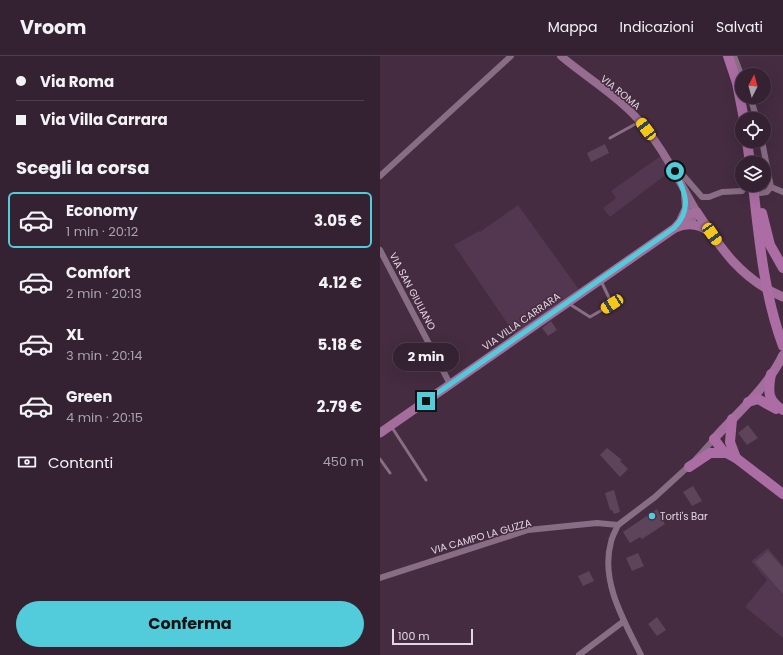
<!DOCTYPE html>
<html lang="it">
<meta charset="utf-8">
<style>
:root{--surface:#342131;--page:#3c2939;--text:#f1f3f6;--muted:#a9a3ab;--line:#4e3e4d;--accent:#52cbda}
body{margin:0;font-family:Poppins,sans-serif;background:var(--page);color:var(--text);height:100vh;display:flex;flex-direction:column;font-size:15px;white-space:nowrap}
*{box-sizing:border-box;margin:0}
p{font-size:13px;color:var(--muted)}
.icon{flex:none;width:22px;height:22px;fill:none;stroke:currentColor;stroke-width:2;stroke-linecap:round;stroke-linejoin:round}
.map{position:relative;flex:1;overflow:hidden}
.drawer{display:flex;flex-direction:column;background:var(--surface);width:380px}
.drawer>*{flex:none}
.top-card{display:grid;align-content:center;height:88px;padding:0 16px;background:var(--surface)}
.needle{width:26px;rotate:6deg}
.fabs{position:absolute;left:355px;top:12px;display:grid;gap:8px}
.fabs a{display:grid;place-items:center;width:36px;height:36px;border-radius:50%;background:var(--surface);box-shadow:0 4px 16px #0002,0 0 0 1px var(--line);font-size:20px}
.scale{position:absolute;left:12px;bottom:10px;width:81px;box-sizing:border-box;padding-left:4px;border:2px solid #e4d5e2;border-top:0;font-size:11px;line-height:14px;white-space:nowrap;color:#e4d5e2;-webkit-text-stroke:3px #452c41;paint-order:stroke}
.end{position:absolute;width:18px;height:18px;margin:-9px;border:5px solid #52cbda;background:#111;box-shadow:0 0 0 2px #111}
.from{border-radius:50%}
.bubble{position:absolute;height:28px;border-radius:14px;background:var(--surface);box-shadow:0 4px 16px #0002,0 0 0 1px var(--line);font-size:13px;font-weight:700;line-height:28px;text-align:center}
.car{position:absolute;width:12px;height:24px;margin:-12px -6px;border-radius:5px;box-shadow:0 0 3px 1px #0007;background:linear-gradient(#f5c518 24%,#345 0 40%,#f5c518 0 76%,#345 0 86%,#f5c518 0)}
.top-card b{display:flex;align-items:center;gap:14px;height:38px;font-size:15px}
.top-card b+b{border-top:1px solid var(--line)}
.top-card i{width:10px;height:10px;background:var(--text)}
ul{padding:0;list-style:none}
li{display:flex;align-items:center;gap:12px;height:56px;margin:0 8px 6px;padding:0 8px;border:2px solid transparent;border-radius:6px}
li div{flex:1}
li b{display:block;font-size:15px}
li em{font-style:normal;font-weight:700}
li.active{border-color:var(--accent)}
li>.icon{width:36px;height:36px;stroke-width:1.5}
h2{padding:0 16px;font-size:18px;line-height:48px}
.pay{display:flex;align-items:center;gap:10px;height:44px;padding:0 16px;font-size:15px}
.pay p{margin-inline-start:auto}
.cta{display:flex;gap:8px;margin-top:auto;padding:8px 16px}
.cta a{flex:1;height:46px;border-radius:24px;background:var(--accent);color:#111;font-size:16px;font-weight:700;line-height:46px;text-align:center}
header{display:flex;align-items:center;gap:24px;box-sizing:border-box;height:56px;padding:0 20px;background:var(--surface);border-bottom:1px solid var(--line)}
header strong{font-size:19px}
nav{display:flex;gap:22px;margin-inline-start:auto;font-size:14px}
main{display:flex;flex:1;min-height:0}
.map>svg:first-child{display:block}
.built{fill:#53364f}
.building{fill:#5e445b}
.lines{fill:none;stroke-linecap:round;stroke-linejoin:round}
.service{stroke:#896d85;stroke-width:3}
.minor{stroke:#896d85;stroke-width:6}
.secondary{stroke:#966d90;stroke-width:8}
.primary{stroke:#a36d9c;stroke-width:9}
.trunk{stroke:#ac6da4;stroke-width:10}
.route{stroke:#52cbda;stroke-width:5}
.poi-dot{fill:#52cbda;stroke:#452c41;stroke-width:1.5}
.labels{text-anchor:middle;stroke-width:3;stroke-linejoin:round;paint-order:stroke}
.street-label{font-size:10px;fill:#e4d5e2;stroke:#452c41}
.poi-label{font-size:10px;fill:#e4d5e2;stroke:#452c41;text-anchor:start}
</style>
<header>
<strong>Vroom</strong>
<nav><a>Mappa</a><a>Indicazioni</a><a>Salvati</a></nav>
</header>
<main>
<section class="drawer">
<div class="top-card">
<b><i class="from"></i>Via Roma</b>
<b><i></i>Via Villa Carrara</b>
</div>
<h2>Scegli la corsa</h2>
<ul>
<li class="active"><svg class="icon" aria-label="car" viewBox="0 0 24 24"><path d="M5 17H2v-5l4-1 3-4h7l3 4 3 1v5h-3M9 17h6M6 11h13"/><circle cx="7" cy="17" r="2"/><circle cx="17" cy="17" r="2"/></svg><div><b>Economy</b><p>1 min · 20:12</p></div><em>3.05 €</em></li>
<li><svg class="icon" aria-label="car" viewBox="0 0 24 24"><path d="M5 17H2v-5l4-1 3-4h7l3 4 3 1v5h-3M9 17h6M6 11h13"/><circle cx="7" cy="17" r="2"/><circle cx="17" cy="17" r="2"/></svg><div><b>Comfort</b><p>2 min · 20:13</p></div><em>4.12 €</em></li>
<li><svg class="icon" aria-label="car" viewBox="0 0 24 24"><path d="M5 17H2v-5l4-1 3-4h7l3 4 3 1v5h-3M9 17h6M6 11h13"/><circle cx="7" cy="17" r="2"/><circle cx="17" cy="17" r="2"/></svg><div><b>XL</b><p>3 min · 20:14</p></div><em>5.18 €</em></li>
<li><svg class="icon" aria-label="car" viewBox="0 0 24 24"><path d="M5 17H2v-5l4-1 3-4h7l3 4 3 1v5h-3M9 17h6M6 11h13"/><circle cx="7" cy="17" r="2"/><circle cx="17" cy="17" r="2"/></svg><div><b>Green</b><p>4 min · 20:15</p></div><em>2.79 €</em></li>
</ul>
<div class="pay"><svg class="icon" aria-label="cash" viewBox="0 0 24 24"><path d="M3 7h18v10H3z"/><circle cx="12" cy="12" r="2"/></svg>Contanti<p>450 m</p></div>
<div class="cta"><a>Conferma</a></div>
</section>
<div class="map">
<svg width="403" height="599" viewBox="0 0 403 599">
<rect width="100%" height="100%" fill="#452c41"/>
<g class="built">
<polygon points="282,99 292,114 230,161 223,152 236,142 231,135"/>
<polygon points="138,149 200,235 136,280 74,189 99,175 100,176"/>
<polygon points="388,492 403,510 403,582 365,551 387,524 371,505"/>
</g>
<g class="building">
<polygon points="225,88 229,97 211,106 207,97"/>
<polygon points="171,265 177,274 168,280 162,272"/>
<polygon points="368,369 378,382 367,389 358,377"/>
<polygon points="227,392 242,404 240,405 248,413 240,421 220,399"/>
<polygon points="313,430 322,445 312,450 303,436"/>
<polygon points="234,434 240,456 234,458 232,454 230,454 225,437"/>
<polygon points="277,453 285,468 262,483 260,481 250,487 243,476"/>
<polygon points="388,495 403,512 403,538 375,506"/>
<polygon points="258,497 264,510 252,515 246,502"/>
<polygon points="209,515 214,525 203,530 198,520"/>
<polygon points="277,561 286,574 277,580 268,568"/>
</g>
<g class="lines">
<g class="service">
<polyline points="230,82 259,66"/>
<polyline points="188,247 210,261 232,248 221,225"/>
<polyline points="11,370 46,424"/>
<polyline points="0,403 10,417"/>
</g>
<g class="minor">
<polyline points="354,0 362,21"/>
<polyline points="370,41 377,63"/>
<polyline points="382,85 391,131"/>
<polyline points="295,115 302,118 322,141 329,141 342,136 362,135"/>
<polyline points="0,120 131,0"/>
<polyline points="380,137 387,136 391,131 403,136"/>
<polyline points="0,194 70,328"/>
<polyline points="316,403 334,383"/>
<polyline points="238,469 275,441 310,409"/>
<path d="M0,522L148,474L217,467L238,469C236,474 232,480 231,486C220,525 244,565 261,599"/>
<polyline points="199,599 244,565"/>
</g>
<g class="secondary">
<path d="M181,0C202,18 233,37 252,57C280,85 297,122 317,156L313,162L302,169"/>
<polyline points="301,163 306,152 305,138"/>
</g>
<g class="primary">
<path d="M295,172C307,167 318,167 329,176"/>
<path d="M0,377L295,172C302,164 306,157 317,156C341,193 361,223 403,241"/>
<path d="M334,383C357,357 388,331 403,299"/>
</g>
<g class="trunk">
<polyline points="348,0 357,27 364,63"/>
<polyline points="367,85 370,107"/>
<path d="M373,129C379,183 384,239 403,290"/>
<polyline points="382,157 390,189 403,212"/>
<path d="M391,318C388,335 387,345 403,354"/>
<polyline points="368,346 378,343 396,353"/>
<polyline points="352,363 350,386 356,402"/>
<polyline points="334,383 343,395 356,402 403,438"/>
<polyline points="309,411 330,397 347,397"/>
</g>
</g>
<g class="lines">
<path class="route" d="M46,345L294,172C313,153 305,135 295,115"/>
</g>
<circle class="poi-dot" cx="272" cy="460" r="4"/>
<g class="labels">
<g class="street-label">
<text transform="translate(241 36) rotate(39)" y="4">VIA ROMA</text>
<text transform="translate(33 235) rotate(62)" y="4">VIA SAN GIULIANO</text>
<text transform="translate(141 265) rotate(-35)" y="4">VIA VILLA CARRARA</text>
<text transform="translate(101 480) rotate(-16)" y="4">VIA CAMPO LA GUZZA</text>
</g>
<g class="poi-label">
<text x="280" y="464">Torti's Bar</text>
</g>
</g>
</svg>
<div class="fabs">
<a><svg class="needle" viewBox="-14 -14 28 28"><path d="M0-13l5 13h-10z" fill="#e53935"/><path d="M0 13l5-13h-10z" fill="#a9a3ab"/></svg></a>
<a><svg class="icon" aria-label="locate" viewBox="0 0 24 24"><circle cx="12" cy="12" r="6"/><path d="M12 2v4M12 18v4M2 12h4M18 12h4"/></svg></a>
<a><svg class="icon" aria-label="layers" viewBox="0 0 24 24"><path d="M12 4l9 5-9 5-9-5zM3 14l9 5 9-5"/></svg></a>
</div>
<div class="scale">100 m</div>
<i class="end from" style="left:295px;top:115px"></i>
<i class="end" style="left:46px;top:345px"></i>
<div class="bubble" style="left:13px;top:287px;width:66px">2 min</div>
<i class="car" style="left:266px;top:73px;rotate:323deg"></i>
<i class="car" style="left:332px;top:178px;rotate:145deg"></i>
<i class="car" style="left:232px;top:248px;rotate:237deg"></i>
</div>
</main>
